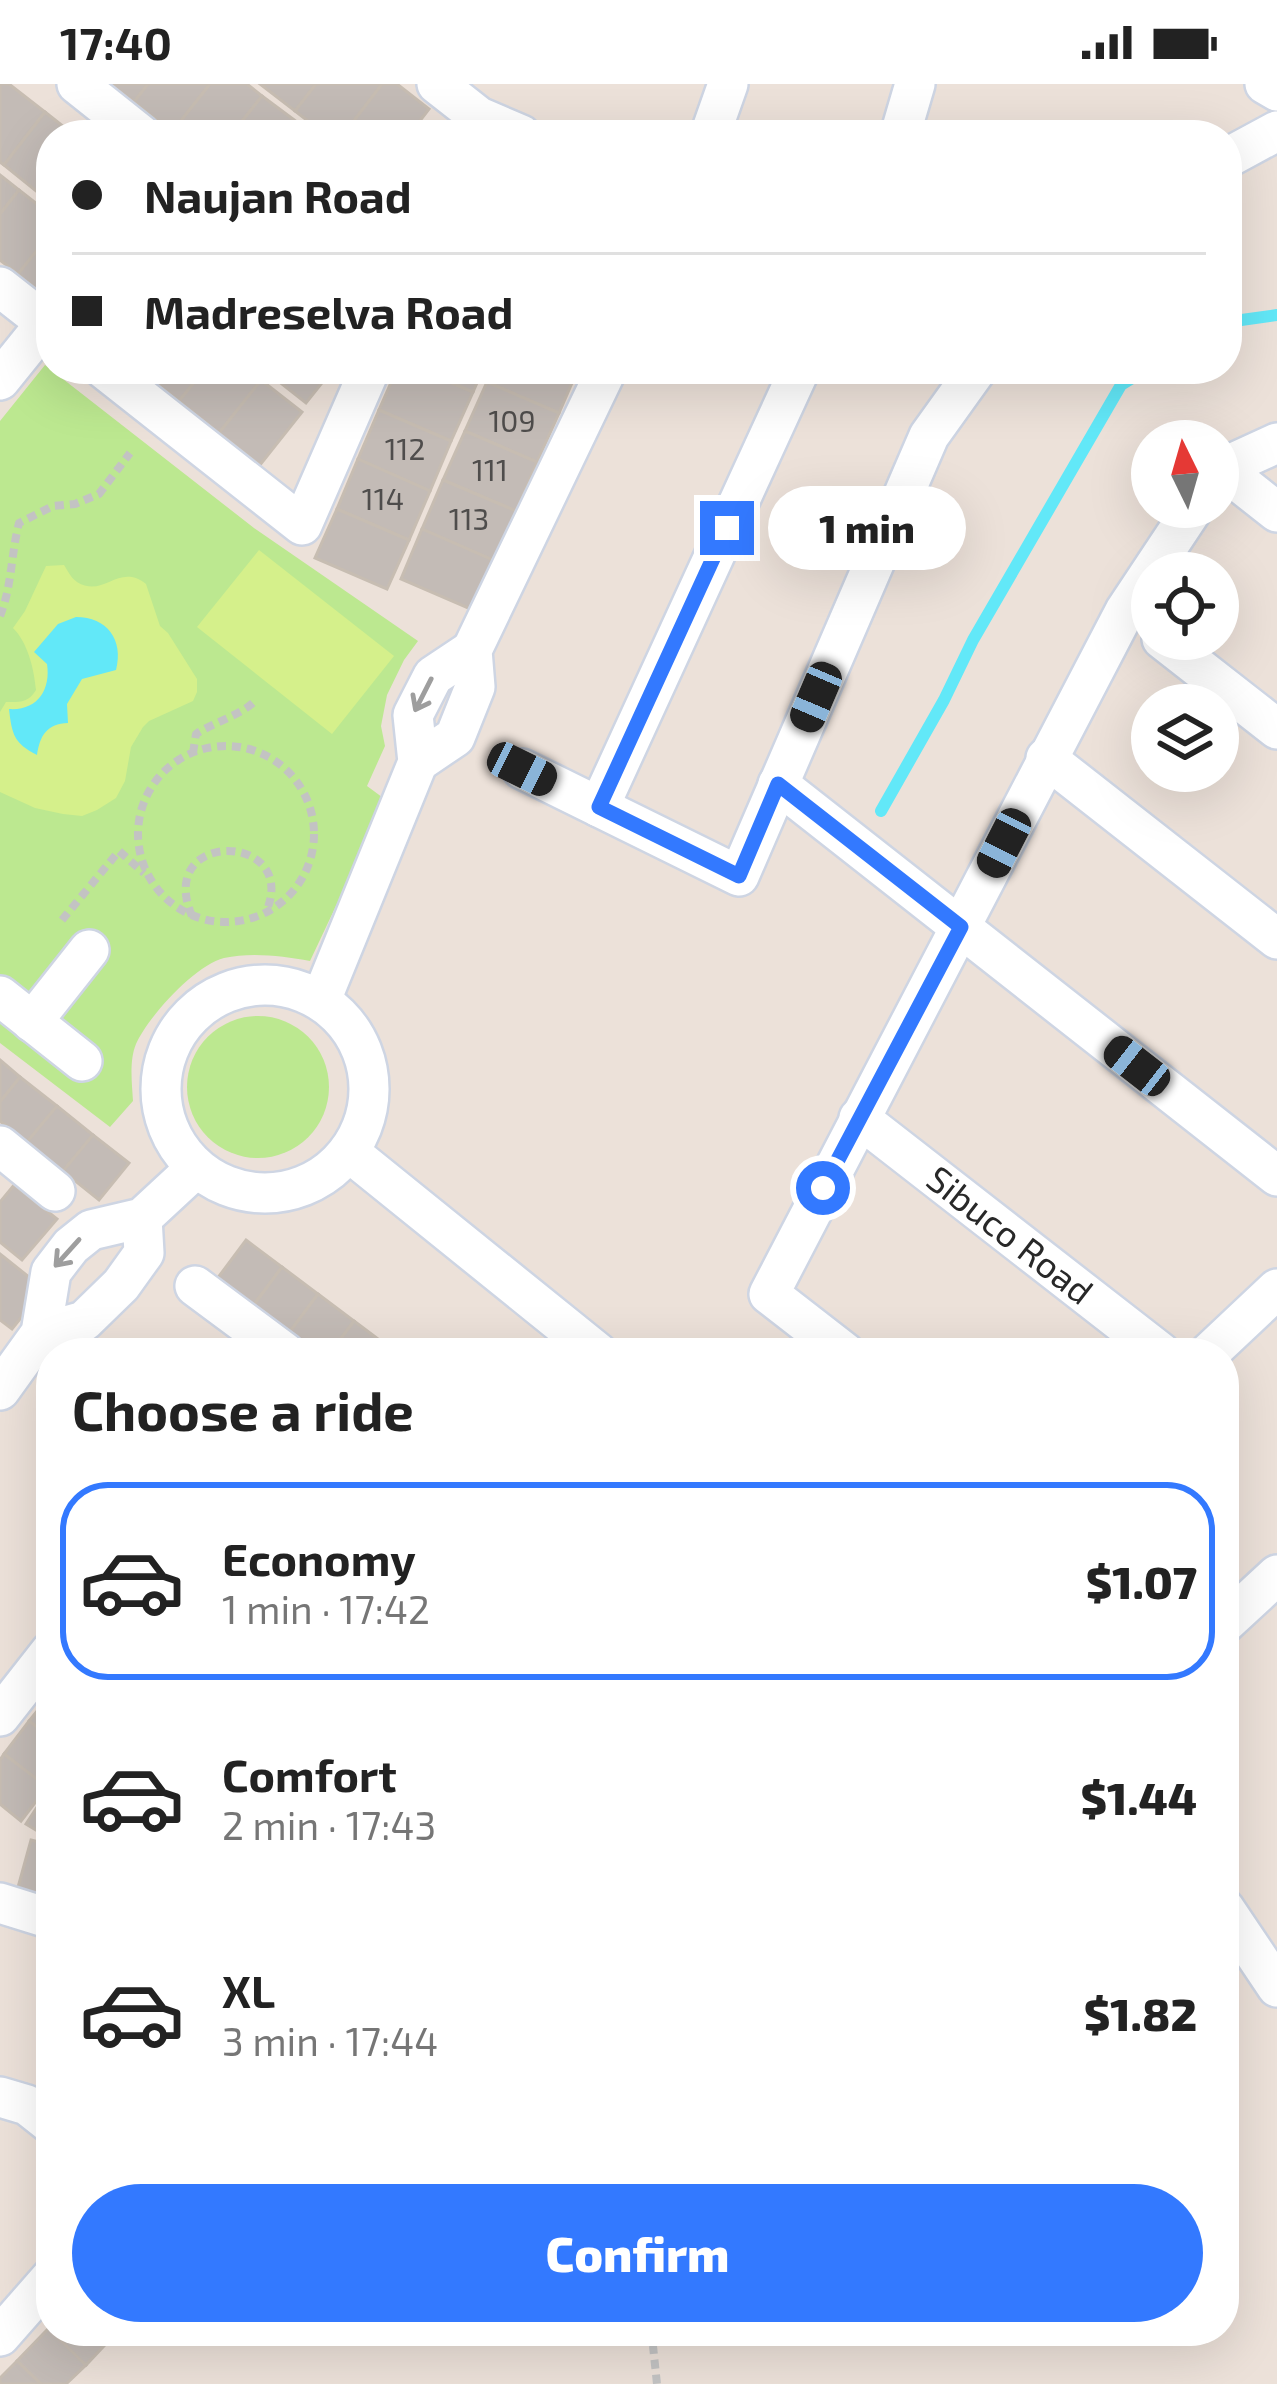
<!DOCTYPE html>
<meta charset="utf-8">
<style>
:root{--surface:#fff;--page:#f2f2f2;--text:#222;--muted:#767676;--line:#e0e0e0;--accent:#3379ff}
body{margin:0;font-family:"Exo 2",sans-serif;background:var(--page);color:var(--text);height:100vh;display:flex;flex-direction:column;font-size:45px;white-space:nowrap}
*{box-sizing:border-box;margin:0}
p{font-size:39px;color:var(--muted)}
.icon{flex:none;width:66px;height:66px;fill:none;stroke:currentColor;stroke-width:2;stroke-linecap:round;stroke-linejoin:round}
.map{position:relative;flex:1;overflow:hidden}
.side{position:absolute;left:36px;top:1254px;width:1203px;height:1008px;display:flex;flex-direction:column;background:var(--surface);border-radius:48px;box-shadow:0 12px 48px #0002}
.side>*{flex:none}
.banner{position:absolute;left:36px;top:36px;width:1206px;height:264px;border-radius:48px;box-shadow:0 12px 48px #0002;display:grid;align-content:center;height:264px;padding:0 36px;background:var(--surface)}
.needle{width:78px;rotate:355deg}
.fabs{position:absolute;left:1131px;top:336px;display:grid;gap:24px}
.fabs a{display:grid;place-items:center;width:108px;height:108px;border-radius:50%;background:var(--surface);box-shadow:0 12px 48px #0002;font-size:60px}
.end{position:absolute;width:54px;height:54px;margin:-27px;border:15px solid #3379ff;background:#fff;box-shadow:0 0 0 6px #fff}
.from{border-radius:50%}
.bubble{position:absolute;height:84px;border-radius:42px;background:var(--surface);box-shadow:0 12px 48px #0002;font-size:39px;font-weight:800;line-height:84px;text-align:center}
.car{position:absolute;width:36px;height:72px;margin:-36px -18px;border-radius:15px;box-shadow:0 0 9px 3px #0007;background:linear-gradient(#222 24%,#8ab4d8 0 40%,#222 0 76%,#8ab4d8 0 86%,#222 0)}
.banner b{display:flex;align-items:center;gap:42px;height:114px;font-size:45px}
.banner b+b{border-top:3px solid var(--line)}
.banner i{width:30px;height:30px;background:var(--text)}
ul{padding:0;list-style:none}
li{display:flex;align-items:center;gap:36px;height:198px;margin:0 24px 18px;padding:0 12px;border:6px solid transparent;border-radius:48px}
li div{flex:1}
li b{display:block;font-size:45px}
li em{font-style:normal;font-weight:800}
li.current{border-color:var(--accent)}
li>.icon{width:108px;height:108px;stroke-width:1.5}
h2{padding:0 36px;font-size:54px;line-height:144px}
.primary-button{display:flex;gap:24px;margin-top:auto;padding:24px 36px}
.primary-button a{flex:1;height:138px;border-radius:72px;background:var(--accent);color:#fff;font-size:48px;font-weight:800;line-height:138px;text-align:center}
.status{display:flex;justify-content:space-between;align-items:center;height:84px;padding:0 60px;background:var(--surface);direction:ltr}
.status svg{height:33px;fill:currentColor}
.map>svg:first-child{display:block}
.green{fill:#bce890}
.pitch{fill:#d5f08b}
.water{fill:#62e8f8}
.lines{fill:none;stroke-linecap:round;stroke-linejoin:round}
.stream{stroke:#62e8f8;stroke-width:12}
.building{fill:#c3bbb6;stroke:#c7bdb2;stroke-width:3}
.minor-casing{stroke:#ced5e3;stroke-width:44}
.path{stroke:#c3c3c3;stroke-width:8;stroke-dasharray:9 6;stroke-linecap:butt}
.minor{stroke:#fff;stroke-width:39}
.oneway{stroke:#9e9e9e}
.route{stroke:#3379ff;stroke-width:15}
.labels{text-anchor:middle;stroke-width:9;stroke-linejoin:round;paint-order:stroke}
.number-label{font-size:30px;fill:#4f4d4c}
.street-label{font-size:36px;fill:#282828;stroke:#fff}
</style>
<div class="status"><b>17:40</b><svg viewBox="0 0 49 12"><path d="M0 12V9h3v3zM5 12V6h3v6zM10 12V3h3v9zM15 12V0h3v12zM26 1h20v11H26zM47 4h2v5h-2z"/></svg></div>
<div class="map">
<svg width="1277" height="2300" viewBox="0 0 1277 2300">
<rect width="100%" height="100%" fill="#ece1d9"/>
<g class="green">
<path d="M45,281L254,444L418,557L404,576L387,611L381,642L385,662L367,702L386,716L310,877C283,872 251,868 224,874C195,881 148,933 136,960C129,977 132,999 133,1017L110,1043L0,959V337Z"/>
<circle cx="258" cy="1003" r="71"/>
</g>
<g class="pitch">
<polygon points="259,466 394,572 332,650 197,543"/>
<path d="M64,481C68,487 71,494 77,498C104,515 118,478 146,500L160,542L168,549L197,595V608L193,617L149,637L143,643L131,663L125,697L116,714L97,726L82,732L63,730L35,724L0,708V628L6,618C20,618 28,619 36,606C34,585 28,559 13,544L25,527L46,482Z"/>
</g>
<path class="water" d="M76,533C107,533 124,556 116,586L82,595L67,620L68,639C47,640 40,651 37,671C14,659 12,651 9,625C37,627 51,606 47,580L34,568L58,540Z"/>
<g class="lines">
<g class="stream">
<polyline points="1227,238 1277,231"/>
<polyline points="881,727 944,616 973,556 1121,301 1147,285"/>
</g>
</g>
<g class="building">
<polygon points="0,0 9,0 45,28 4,81 0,78"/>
<polygon points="110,0 148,0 134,18"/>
<polygon points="148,0 210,0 172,48 134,18"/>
<polygon points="210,0 247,0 262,12 231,51 177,51 172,48"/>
<polygon points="260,0 316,0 295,27"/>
<polygon points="316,0 382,0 343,51 326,51 295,27"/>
<polygon points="382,0 397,0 429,25 409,51 343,51"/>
<polygon points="262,12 301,41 293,51 231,51"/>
<polygon points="45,28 74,51 51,51 51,109 46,115 4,81"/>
<polygon points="0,91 19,106 0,130"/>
<polygon points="19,106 51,131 51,149 18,190 0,176 0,130"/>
<polygon points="51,149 51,217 18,190"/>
<polygon points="139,285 205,285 179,317"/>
<polygon points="205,285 247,285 261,296 219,349 179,317"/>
<polygon points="263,285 333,285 306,319"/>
<polygon points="397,285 420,285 473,308 451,357 379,326"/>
<polygon points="420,285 483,285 473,308"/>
<polygon points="492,285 578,285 559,329 487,298"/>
<polygon points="261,296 302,328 260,381 219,349"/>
<polygon points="487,298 559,329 537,378 465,347"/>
<polygon points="379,326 451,357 430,407 358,375"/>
<polygon points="465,347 537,378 516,427 443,396"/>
<polygon points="358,375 430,407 409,456 337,425"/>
<polygon points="443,396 516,427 495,477 422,445"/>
<polygon points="337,425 409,456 387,505 315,474"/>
<polygon points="422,445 495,477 473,526 401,495"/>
<polygon points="0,976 20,993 0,1018"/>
<polygon points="20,993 57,1022 27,1058 0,1037 0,1018"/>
<polygon points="57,1022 93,1051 63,1087 27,1058"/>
<polygon points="93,1051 129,1079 99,1116 63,1087"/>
<polygon points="14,1101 57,1135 22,1176 0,1158 0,1118"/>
<polygon points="246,1156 282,1183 250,1226 214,1199"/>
<polygon points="0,1170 44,1205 12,1245 0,1236"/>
<polygon points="282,1183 318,1210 286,1253 250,1226"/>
<polygon points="318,1210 354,1237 330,1269 307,1269 286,1253"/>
<polygon points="354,1237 390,1264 386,1269 330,1269"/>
<polygon points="51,1610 51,1654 29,1637"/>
<polygon points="29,1637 51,1654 51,1697 47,1703 4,1670"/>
<polygon points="4,1670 47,1703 21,1737 0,1720 0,1676"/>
<polygon points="51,1702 51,1755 26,1740"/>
<polygon points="31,1756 51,1761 51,1816 17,1807"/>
<polygon points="49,2244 86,2281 66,2300 41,2300 17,2277"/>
<polygon points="51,2247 116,2247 117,2248 86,2281"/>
<polygon points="17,2277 41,2300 0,2300 0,2294"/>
</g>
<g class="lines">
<g class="minor-casing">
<g id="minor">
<polyline points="77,0 141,51"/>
<polyline points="437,0 479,33 521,51"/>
<polyline points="1265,0 1277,7"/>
<polyline points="710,51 728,0"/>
<polyline points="900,51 915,0"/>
<polyline points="1227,74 1277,47"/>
<polyline points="0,203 51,243"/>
<polyline points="104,285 302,441 370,285"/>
<polyline points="0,296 46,239"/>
<polyline points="1220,383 1277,428"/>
<polyline points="1218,386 1277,359"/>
<polyline points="1162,555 1277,645"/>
<polyline points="1046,674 1277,855"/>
<polyline points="418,678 455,653 475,603 472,566 607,285"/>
<polyline points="522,685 739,792 929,352 977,285"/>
<polyline points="778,700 1277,1092"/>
<polyline points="599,723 800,285"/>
<circle cx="265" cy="1005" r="104"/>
<polyline points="0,912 82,977"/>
<polyline points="321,916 418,678 413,631 433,592 472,566"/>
<polyline points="32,938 89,866"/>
<polyline points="859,1034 1161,1269"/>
<polyline points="0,1062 55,1107"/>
<polyline points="349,1068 598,1269"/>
<polyline points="195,1202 285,1269"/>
<polyline points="41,1249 84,1237 121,1201 144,1169 142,1134"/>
<polyline points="845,1269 769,1210 1125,527 1194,423"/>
<polyline points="1209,1269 1277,1205"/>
<polyline points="0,1306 41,1249 51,1188 71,1162 91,1146 142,1134 196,1084"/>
<polyline points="1224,1540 1277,1491"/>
<polyline points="0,1632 51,1567"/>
<polyline points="0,1819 51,1835"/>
<polyline points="1224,1824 1277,1903"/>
<polyline points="0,2013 27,2021 51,2040"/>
<polyline points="0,2252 51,2194"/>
</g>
</g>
<g class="path">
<path d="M0,532C12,502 11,470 19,439L53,422L75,420L99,410L130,369"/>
<circle cx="226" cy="750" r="88"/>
<path d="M193,669L196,650C216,637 242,631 256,616"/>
<path d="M192,832C154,744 301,748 266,828"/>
<polyline points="62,836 119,767 144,789"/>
<polyline points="647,2247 653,2262 657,2300"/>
</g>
<use href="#minor" class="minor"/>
</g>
<defs><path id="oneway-shaft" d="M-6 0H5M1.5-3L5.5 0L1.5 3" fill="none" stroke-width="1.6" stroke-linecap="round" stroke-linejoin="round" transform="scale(3)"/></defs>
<g class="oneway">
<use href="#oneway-shaft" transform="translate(423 611) rotate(117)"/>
<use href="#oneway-shaft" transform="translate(67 1169) rotate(132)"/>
</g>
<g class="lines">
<polyline class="route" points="727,444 599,723 739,792 778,700 961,843 823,1104"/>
</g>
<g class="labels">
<g class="number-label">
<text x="512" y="348">109</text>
<text x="405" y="376">112</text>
<text x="490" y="397">111</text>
<text x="383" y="426">114</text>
<text x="469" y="446">113</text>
</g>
<g class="street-label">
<text transform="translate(1010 1151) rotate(38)" y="13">Sibuco Road</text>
</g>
</g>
</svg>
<div class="fabs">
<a><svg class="needle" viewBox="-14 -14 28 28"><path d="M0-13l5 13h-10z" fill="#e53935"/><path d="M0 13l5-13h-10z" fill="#767676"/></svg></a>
<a><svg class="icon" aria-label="locate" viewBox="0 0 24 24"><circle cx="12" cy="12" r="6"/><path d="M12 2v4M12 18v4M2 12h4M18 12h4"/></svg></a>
<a><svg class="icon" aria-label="layers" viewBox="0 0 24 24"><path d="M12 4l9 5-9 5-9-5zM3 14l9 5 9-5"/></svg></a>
</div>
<i class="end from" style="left:823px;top:1104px"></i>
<i class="end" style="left:727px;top:444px"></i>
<div class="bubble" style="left:768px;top:402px;width:198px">1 min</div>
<i class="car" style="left:816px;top:613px;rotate:203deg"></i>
<i class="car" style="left:522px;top:685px;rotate:116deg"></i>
<i class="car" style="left:1004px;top:759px;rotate:207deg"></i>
<i class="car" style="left:1137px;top:982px;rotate:308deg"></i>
<div class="banner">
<b><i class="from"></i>Naujan Road</b>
<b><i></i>Madreselva Road</b>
</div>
<section class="side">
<h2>Choose a ride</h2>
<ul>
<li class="current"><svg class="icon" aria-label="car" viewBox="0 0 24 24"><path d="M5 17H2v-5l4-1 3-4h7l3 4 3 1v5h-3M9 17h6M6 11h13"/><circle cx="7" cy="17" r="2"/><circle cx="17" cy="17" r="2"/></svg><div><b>Economy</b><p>1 min · 17:42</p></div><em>$1.07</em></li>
<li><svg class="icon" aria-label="car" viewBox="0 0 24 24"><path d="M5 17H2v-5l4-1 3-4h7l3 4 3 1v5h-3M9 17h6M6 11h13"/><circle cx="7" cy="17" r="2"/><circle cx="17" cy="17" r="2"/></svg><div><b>Comfort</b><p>2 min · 17:43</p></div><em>$1.44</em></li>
<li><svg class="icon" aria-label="car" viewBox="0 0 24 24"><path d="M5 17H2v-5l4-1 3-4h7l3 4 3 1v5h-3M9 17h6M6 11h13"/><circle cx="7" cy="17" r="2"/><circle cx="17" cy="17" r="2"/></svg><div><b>XL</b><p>3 min · 17:44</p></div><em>$1.82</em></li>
</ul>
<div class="primary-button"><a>Confirm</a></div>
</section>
</div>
